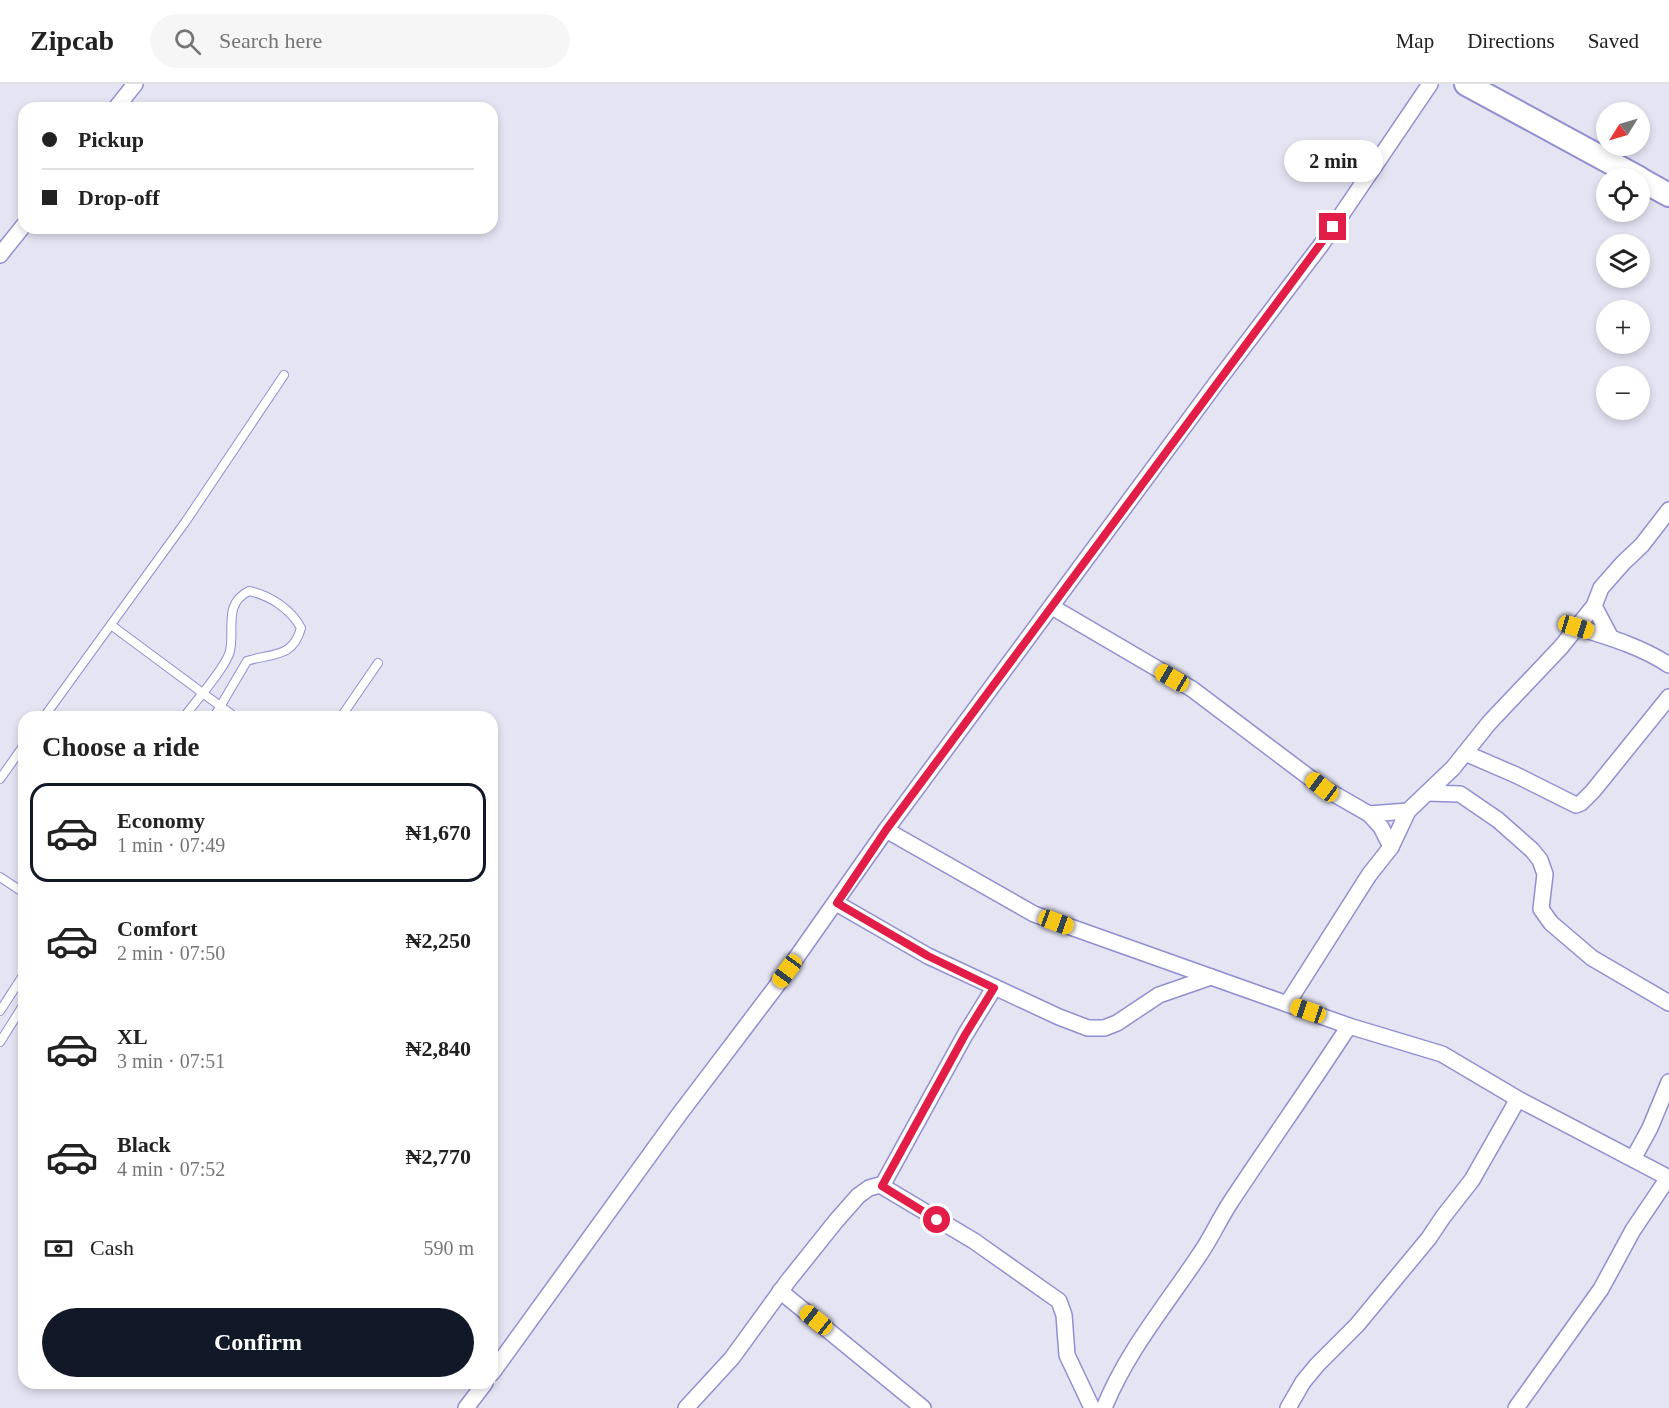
<!DOCTYPE html>
<meta charset="utf-8">
<style>
:root{--surface:#fff;--page:#f6f6f6;--text:#222;--muted:#767676;--line:#e0e0e0;--accent:#111827}
body{margin:0;font-family:Georgia,serif;background:var(--page);color:var(--text);height:100vh;display:flex;flex-direction:column;font-size:22px;white-space:nowrap}
*{box-sizing:border-box;margin:0}
p{font-size:20px;color:var(--muted)}
.icon{flex:none;width:33px;height:33px;fill:none;stroke:currentColor;stroke-width:2;stroke-linecap:round;stroke-linejoin:round}
.map{position:relative;flex:1;overflow:hidden}
.sheet{position:absolute;left:18px;top:627px;width:480px;height:678px;display:flex;flex-direction:column;background:var(--surface);border-radius:18px;box-shadow:0 3px 9px #0003}
.sheet>*{flex:none}
.guide{position:absolute;left:18px;top:18px;width:480px;height:132px;border-radius:18px;box-shadow:0 3px 9px #0003;display:grid;align-content:center;height:132px;padding:0 24px;background:var(--surface)}
.needle{width:39px;rotate:233deg}
.controls{position:absolute;left:1596px;top:18px;display:grid;gap:12px}
.controls a{display:grid;place-items:center;width:54px;height:54px;border-radius:50%;background:var(--surface);box-shadow:0 3px 9px #0003;font-size:30px}
.end{position:absolute;width:27px;height:27px;margin:-14px;border:8px solid #e11d48;background:#fff;box-shadow:0 0 0 3px #fff}
.from{border-radius:50%}
.bubble{position:absolute;height:42px;border-radius:21px;background:var(--surface);box-shadow:0 3px 9px #0003;font-size:20px;font-weight:700;line-height:42px;text-align:center}
.car{position:absolute;width:18px;height:36px;margin:-18px -9px;border-radius:8px;box-shadow:0 0 4px 2px #0007;background:linear-gradient(#f5c518 24%,#345 0 40%,#f5c518 0 76%,#345 0 86%,#f5c518 0)}
.guide b{display:flex;align-items:center;gap:21px;height:57px;font-size:22px}
.guide b+b{border-top:2px solid var(--line)}
.guide i{width:15px;height:15px;background:var(--text)}
ul{padding:0;list-style:none}
li{display:flex;align-items:center;gap:18px;height:99px;margin:0 12px 9px;padding:0 12px;border:3px solid transparent;border-radius:18px}
li div{flex:1}
li b{display:block;font-size:22px}
li em{font-style:normal;font-weight:700}
li.active{border-color:var(--accent)}
li>.icon{width:54px;height:54px;stroke-width:1.5}
h2{padding:0 24px;font-size:27px;line-height:72px}
.pay{display:flex;align-items:center;gap:15px;height:66px;padding:0 24px;font-size:22px}
.pay p{margin-inline-start:auto}
.button{display:flex;gap:12px;margin-top:auto;padding:12px 24px}
.button a{flex:1;height:69px;border-radius:36px;background:var(--accent);color:#fff;font-size:24px;font-weight:700;line-height:69px;text-align:center}
header{display:flex;align-items:center;gap:36px;box-sizing:border-box;height:84px;padding:0 30px;background:var(--surface);border-bottom:2px solid var(--line)}
header strong{font-size:28px}
nav{display:flex;gap:33px;margin-inline-start:auto;font-size:21px}
.search{width:420px;height:54px;background:var(--page);display:flex;align-items:center;gap:15px;box-sizing:border-box;padding:0 21px;border-radius:33px;color:var(--muted);font-size:22px}
.map>svg:first-child{display:block}
.lines{fill:none;stroke-linecap:round;stroke-linejoin:round}
.lane-casing{stroke:#918fd2;stroke-width:10}
.street-casing{stroke:#918fd2;stroke-width:18}
.secondary-casing{stroke:#918fd2;stroke-width:26}
.lane{stroke:#fff;stroke-width:8}
.street{stroke:#fff;stroke-width:15}
.secondary{stroke:#fff;stroke-width:22}
.route{stroke:#e11d48;stroke-width:8}
</style>
<header>
<strong>Zipcab</strong>
<div class="search"><svg class="icon" aria-label="search" viewBox="0 0 24 24"><circle cx="10" cy="10" r="6"/><path d="M15 15l6 6"/></svg>Search here</div>
<nav><a>Map</a><a>Directions</a><a>Saved</a></nav>
</header>
<div class="map">
<svg width="1669" height="1324" viewBox="0 0 1669 1324">
<rect width="100%" height="100%" fill="#e4e4f3"/>
<g class="lines">
<g class="lane-casing">
<g id="lane">
<polyline points="111,541 235,633"/>
<polyline points="44,633 186,437 284,291"/>
<path d="M184,633C195,618 227,582 230,567C235,544 223,520 249,507C269,511 291,525 301,544C293,575 270,569 247,577L214,633"/>
<polyline points="341,633 378,579"/>
<polyline points="0,695 24,661"/>
<polyline points="0,793 24,809"/>
<polyline points="0,927 24,890"/>
<polyline points="0,958 24,920"/>
</g>
</g>
<g class="street-casing">
<g id="street">
<polyline points="116,24 135,0"/>
<polyline points="0,171 24,141"/>
<polyline points="1594,522 1611,554"/>
<polyline points="1052,523 1192,605 1322,703 1369,730 1381,743 1391,763"/>
<path d="M1576,543C1608,553 1640,562 1669,581"/>
<polyline points="1465,669 1516,691 1576,721 1581,719 1593,707 1669,613"/>
<polyline points="1427,709 1460,710 1498,736 1532,766 1540,776 1545,790 1541,825 1551,839 1592,874 1669,919"/>
<polyline points="1369,730 1408,727"/>
<polyline points="886,746 1034,830 1349,942 1442,970 1518,1015 1669,1094"/>
<polyline points="836,819 928,872 1059,933 1088,944 1104,944 1117,939 1159,911 1211,893"/>
<polyline points="1287,920 1369,791 1391,763 1408,727 1453,684 1489,639 1561,563 1594,522 1601,504 1623,479 1642,461 1669,426"/>
<polyline points="1633,1075 1650,1044 1669,998"/>
<polyline points="882,1102 965,951 994,904"/>
<polyline points="780,1207 923,1324"/>
<polyline points="492,1289 678,1032 775,904 886,746 1217,298 1321,161 1430,0"/>
<polyline points="466,1324 485,1299"/>
<polyline points="686,1324 732,1274 788,1197 836,1137 858,1112 869,1104 880,1101 974,1157 1059,1217 1064,1231 1067,1271 1092,1324"/>
<path d="M1104,1324C1127,1267 1166,1221 1200,1170C1211,1154 1219,1136 1230,1119C1269,1060 1310,1002 1349,942"/>
<polyline points="1288,1324 1303,1298 1317,1281 1357,1241 1429,1154 1443,1133 1472,1096 1518,1015"/>
<polyline points="1516,1324 1601,1205 1633,1146 1668,1094"/>
</g>
</g>
<g class="secondary-casing">
<g id="secondary">
<polyline points="1466,0 1639,94"/>
<polyline points="1640,95 1669,111"/>
</g>
</g>
<use href="#lane" class="lane"/>
<use href="#street" class="street"/>
<use href="#secondary" class="secondary"/>
</g>
<g class="lines">
<polyline class="route" points="937,1136 882,1102 965,951 994,904 928,872 837,819 886,746 1333,143"/>
</g>
</svg>
<div class="controls">
<a><svg class="needle" viewBox="-14 -14 28 28"><path d="M0-13l5 13h-10z" fill="#e53935"/><path d="M0 13l5-13h-10z" fill="#767676"/></svg></a>
<a><svg class="icon" aria-label="locate" viewBox="0 0 24 24"><circle cx="12" cy="12" r="6"/><path d="M12 2v4M12 18v4M2 12h4M18 12h4"/></svg></a>
<a><svg class="icon" aria-label="layers" viewBox="0 0 24 24"><path d="M12 4l9 5-9 5-9-5zM3 14l9 5 9-5"/></svg></a>
<a>+</a>
<a>−</a>
</div>
<i class="end from" style="left:937px;top:1136px"></i>
<i class="end" style="left:1333px;top:143px"></i>
<div class="bubble" style="left:1284px;top:56px;width:99px">2 min</div>
<i class="car" style="left:1576px;top:543px;rotate:107deg"></i>
<i class="car" style="left:1172px;top:594px;rotate:300deg"></i>
<i class="car" style="left:1322px;top:703px;rotate:307deg"></i>
<i class="car" style="left:1056px;top:838px;rotate:110deg"></i>
<i class="car" style="left:787px;top:887px;rotate:216deg"></i>
<i class="car" style="left:1308px;top:927px;rotate:289deg"></i>
<i class="car" style="left:816px;top:1236px;rotate:309deg"></i>
<div class="guide">
<b><i class="from"></i>Pickup</b>
<b><i></i>Drop-off</b>
</div>
<section class="sheet">
<h2>Choose a ride</h2>
<ul>
<li class="active"><svg class="icon" aria-label="car" viewBox="0 0 24 24"><path d="M5 17H2v-5l4-1 3-4h7l3 4 3 1v5h-3M9 17h6M6 11h13"/><circle cx="7" cy="17" r="2"/><circle cx="17" cy="17" r="2"/></svg><div><b>Economy</b><p>1 min · 07:49</p></div><em>₦1,670</em></li>
<li><svg class="icon" aria-label="car" viewBox="0 0 24 24"><path d="M5 17H2v-5l4-1 3-4h7l3 4 3 1v5h-3M9 17h6M6 11h13"/><circle cx="7" cy="17" r="2"/><circle cx="17" cy="17" r="2"/></svg><div><b>Comfort</b><p>2 min · 07:50</p></div><em>₦2,250</em></li>
<li><svg class="icon" aria-label="car" viewBox="0 0 24 24"><path d="M5 17H2v-5l4-1 3-4h7l3 4 3 1v5h-3M9 17h6M6 11h13"/><circle cx="7" cy="17" r="2"/><circle cx="17" cy="17" r="2"/></svg><div><b>XL</b><p>3 min · 07:51</p></div><em>₦2,840</em></li>
<li><svg class="icon" aria-label="car" viewBox="0 0 24 24"><path d="M5 17H2v-5l4-1 3-4h7l3 4 3 1v5h-3M9 17h6M6 11h13"/><circle cx="7" cy="17" r="2"/><circle cx="17" cy="17" r="2"/></svg><div><b>Black</b><p>4 min · 07:52</p></div><em>₦2,770</em></li>
</ul>
<div class="pay"><svg class="icon" aria-label="cash" viewBox="0 0 24 24"><path d="M3 7h18v10H3z"/><circle cx="12" cy="12" r="2"/></svg>Cash<p>590 m</p></div>
<div class="button"><a>Confirm</a></div>
</section>
</div>
